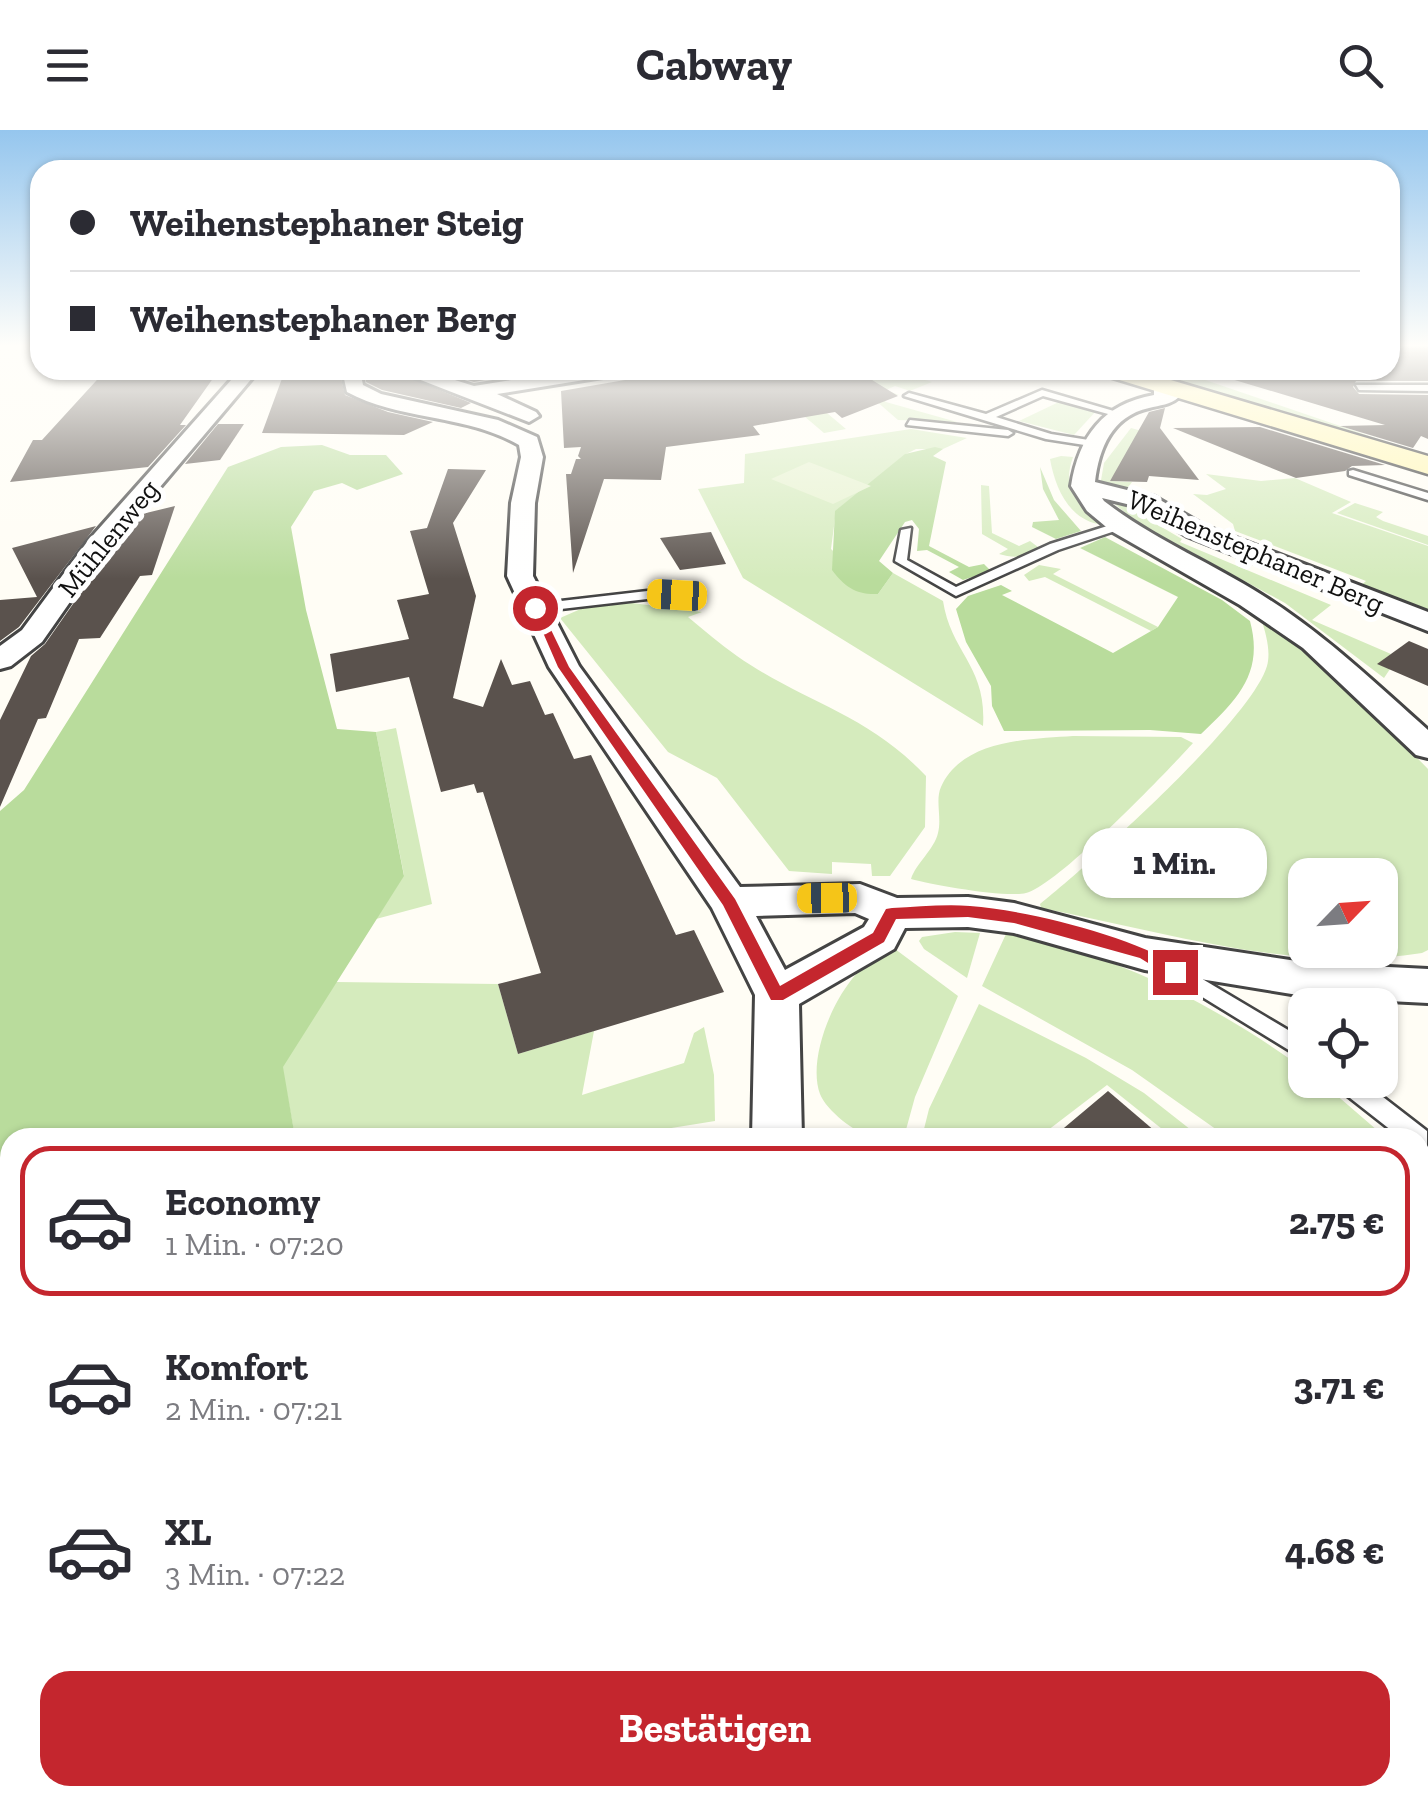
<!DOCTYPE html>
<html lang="de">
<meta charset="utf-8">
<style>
:root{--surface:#fff;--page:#f7f7f7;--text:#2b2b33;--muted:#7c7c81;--line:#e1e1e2;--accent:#c4262e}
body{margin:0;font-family:"Zilla Slab",serif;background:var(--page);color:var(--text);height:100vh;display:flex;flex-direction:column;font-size:38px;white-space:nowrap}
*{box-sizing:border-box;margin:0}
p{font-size:32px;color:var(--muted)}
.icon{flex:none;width:55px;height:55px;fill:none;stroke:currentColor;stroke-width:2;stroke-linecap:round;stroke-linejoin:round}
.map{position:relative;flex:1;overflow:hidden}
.panel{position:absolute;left:0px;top:998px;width:1430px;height:678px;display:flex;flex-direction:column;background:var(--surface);border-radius:30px 30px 0 0;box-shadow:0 2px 8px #0004}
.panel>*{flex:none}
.guide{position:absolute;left:30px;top:30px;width:1370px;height:220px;border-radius:30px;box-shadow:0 2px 8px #0004;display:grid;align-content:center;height:220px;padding:0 40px;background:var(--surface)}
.needle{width:65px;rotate:65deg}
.controls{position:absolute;left:1288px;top:728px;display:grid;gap:20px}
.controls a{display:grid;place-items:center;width:110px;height:110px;border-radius:20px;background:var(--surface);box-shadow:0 2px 8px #0004;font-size:50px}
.end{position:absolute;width:45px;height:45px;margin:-22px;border:12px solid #c4262e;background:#fff;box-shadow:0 0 0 5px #fff}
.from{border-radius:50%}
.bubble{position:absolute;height:70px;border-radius:30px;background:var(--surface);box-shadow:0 2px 8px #0004;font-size:32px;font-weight:700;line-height:70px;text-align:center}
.car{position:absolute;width:30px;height:60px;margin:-30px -15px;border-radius:12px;box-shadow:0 0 8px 2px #0007;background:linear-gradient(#f5c518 24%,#345 0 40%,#f5c518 0 76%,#345 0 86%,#f5c518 0)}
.guide b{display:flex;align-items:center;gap:35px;height:95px;font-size:38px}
.guide b+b{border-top:2px solid var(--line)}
.guide i{width:25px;height:25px;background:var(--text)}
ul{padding:18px 0 0;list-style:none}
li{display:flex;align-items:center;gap:30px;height:150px;margin:0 20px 15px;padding:0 20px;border:5px solid transparent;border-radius:30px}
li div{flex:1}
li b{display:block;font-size:38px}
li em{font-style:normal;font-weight:700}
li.active{border-color:var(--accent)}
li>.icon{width:90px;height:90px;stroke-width:1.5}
.primary-button{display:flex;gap:20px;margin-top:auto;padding:20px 40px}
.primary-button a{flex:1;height:115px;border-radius:30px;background:var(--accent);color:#fff;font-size:40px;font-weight:700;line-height:115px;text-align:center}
header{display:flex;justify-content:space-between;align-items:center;height:130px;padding:0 40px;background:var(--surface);font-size:45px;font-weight:700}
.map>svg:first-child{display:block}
.green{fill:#d5ebbd;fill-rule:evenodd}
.forest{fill:#b9dc9c}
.pitch{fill:#e6f2cf}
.building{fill:#5a524d}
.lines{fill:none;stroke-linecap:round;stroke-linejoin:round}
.service-casing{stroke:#444;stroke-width:5}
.minor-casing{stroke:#444;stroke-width:6}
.secondary-casing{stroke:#333;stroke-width:5}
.service{fill:#fff;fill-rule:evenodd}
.minor{fill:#fff;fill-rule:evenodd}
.secondary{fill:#fff6b0;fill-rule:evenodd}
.route{fill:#c4262e}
.labels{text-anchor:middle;stroke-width:10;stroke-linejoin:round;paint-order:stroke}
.far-street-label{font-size:28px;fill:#111;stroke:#fff}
</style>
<header><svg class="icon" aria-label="menu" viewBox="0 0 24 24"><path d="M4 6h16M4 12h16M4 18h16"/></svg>Cabway<svg class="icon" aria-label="search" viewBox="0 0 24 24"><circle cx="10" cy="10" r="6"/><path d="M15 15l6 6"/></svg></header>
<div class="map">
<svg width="1428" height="1674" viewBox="0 0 1428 1674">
<rect width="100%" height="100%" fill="#fffdf5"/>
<g class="green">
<polygon points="840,240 894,240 932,252 910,261 895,256 886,260 899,265 878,265 886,272 957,292 898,290 859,256 821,278 846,299 824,303 771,258 850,247"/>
<polygon points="1151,240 1176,240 1428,326 1428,329 1251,272 1142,244"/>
<polygon points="1063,270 1097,280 1074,305 1019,291"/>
<polygon points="1131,298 1142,301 1110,351 1132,352 1126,360 1100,356 1104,333"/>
<path d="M911,299L967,308L943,319H916L906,324L836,381L831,419L878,464L893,443L943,471C951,523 987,536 983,596L743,448L698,359L744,353L745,324Z"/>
<path d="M1061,326L1073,327C1059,367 1086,365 1098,394C1068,388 1055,357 1050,329Z"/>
<polygon points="1206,344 1261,351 1295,348 1351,372 1332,383 1428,416 1428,484 1358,458 1366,451 1235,401 1233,394 1193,364 1207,365 1226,359"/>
<path d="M981,355L989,356L992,403L1019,416L1030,411L1038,417C1029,429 1012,428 999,424L1008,419L982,404Z"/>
<polygon points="1111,371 1132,373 1136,382 1182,409 1180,412 1331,475 1312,490 1391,524 1378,534 1390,539 1384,548 1285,473 1138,393"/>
<polygon points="1355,373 1383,382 1376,387 1383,391 1428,406 1428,415 1337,383"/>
<polygon points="1039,435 1061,439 1053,444 1158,497 1151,501 1045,447 1029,451 1024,445"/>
<path d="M632,473L702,482L688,487C704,500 720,514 737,526C804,573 865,582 926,646L925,697L890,746H872L871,734L832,732V744L789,741L717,648L668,622L560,488L583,478Z"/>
<path d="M1262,491L1341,550L1428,639V820L1422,823C1295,844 1166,802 1041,778L1040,774C1089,735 1251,590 1267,536C1271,521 1266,505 1262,491ZM1305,745H1380V820H1305Z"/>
<polygon points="396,598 432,774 376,789 404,745 376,602"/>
<path d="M1073,606L1181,607L1193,613C1167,642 1058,755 1026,763C1007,768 932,755 911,749C916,733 934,720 938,703C942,688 935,670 941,657C962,609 1031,609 1073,606Z"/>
<polygon points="955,802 980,803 967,848 924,819 919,811 922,807"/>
<path d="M1006,804C1113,822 1218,876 1305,940V950H1319L1385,1007H1227L1132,940L982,856Z"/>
<path d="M895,819L958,866L915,967L904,1007C894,1007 882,1009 873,1007C856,1004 826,980 820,964C804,922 847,827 895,819Z"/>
<polygon points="336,852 498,854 518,924 594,901 582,965 684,933 694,903 704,897 714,945 715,991 609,1008 295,1007 282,937"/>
<polygon points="979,874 1086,928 1144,963 1200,1007 1172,1007 1107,955 1039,1007 922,1007 929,979"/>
<polygon points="1420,1041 1428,1049 1428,1178 1420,1171"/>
<polygon points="1420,1601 1428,1609 1428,1674 1281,1674 1289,1665 1420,1665"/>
<polygon points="126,1665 356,1665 354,1674 124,1674"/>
</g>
<g class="forest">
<polygon points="322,315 350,325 386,325 403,344 357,360 342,353 314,361 291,397 306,480 337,599 376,602 404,746 283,937 295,1007 10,1008 10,1665 126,1665 124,1674 0,1674 0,681 24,660 228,337 281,317"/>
<path d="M935,317L943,319L933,326L946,332L929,416L969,437L984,434L991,441L963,450L949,442L959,437L927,420L917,421L919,399L912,390L905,392L879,431L893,443L878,464C856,465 845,457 832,440L835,381L905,324Z"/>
<polygon points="1040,337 1054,370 1081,401 1056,409 1032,397 1033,392 1059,390 1043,359"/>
<path d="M1105,407L1222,470L1250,491C1264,543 1238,569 1201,604L1150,600L1004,601L992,576L991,556L966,512L956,479L968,466L1001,455L1012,461L1002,465L1113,523L1158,497L1178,467L1080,418Z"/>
<polygon points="356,1665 655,1665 656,1674 354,1674"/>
</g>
<polygon class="pitch" points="809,332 871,356 833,374 771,349"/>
<g class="building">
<polygon points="1390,214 1428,214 1428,251 1356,251 1353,257 1359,264 1428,265 1428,309 1421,306 1413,318 1340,296 1385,295 1228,248 1229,240 1390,240"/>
<polygon points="106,240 211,240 206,247 214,247 180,295 186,295 148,337 10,352 33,310 42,310"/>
<polygon points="307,240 339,240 345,265 388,282 433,292 404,305 262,303 284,243"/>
<polygon points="364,240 391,240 471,273 461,278 382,260 366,252"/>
<polygon points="436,240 539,240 474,252"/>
<polygon points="683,240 814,240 828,250 864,245 898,266 842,288 835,282 753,296 760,305 666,317 661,350 604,349 573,443 566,344 571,344 576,329 581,329 578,326 581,317 564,318 561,261"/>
<polygon points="1165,278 1160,298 1199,350 1149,346 1147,352 1110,351 1149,282"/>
<polygon points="218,294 244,294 220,330 185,334"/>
<polygon points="1260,297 1385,335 1352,336 1345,341 1296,348 1173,298"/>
<polygon points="448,339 486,340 453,393 476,466 453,568 483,577 501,529 512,555 530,551 545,585 553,583 574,629 591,625 676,805 694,800 724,862 518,924 498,854 541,843 483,662 477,663 474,654 441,662 409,547 336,562 330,524 409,509 397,470 429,464 410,401 427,398"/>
<polygon points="175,376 152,445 140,446 100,508 79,509 46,588 38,589 0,677 0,590 31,526 45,514 108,424 142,384"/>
<polygon points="96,396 19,497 0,511 0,470 37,467 12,418"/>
<polygon points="711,402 726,434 680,440 660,408"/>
<polygon points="1409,511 1428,519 1428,556 1377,534"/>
<polygon points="1108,961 1163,1008 1052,1008"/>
</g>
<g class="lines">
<g class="service-casing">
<g id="service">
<polygon points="1356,255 1428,255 1428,261 1359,260"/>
<polygon points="1042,260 1124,284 1119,287 1043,266 996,287 1051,304 1095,311 1091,316 1046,309 904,266 909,263 986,284"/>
<polygon points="910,290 1008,300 1013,303 1008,306 907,295"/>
<polygon points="1353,340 1428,363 1428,370 1349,345 1349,341"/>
<polygon points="1120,392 1126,396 1124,398 1058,420 956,466 895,431 901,400 911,398 907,430 956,457 1050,414"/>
<polygon points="656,460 696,464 703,468 696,472 656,468 535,482 528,478 535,474"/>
<polygon points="1162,825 1305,910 1305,930 1155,838 1152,833 1155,828"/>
<polygon points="1333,950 1361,950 1427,1001 1427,1015 1420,1018 1420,1008 1401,1008 1336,957"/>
<polygon points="1420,1556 1428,1559 1428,1599 1420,1596"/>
<polygon points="782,1665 818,1665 822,1674 786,1674"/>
<polygon points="1107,1665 1144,1665 1148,1674 1111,1674"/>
</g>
</g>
<g class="minor-casing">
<g id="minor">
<polygon points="240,240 259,240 105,422 42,512 11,536 0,539 0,516 22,500 87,412"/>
<path d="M342,240H360L363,255L381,264L498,290L537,307L543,327L535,373L533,446L579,536L740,757L860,754L897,768L968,767L1014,773L1145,808L1310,833L1428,839V873L1310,867L1145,840L1014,803L968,797L905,798L894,819L799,874L802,1008H752L755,865L712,778L549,537L507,446L511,373L521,327L519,315C466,284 401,291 347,262ZM855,783L869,789L864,797L785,840L756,786Z"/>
<polygon points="395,240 423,240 474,256 574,240 618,240 609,246 497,264 536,282 539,286 529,292"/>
<path d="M1161,255L1179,267C1170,275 1160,275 1149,278C1112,286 1099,318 1095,352L1155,367L1205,396L1428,482V501L1187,406L1139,377L1102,368L1104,371C1153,409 1210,432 1262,465C1323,503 1374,552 1428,600V628L1416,625L1303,518L1240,475L1111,401L1087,381L1071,356C1079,306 1103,274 1154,265V257Z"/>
</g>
</g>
<g class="secondary-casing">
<polygon id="secondary" points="1099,240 1137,240 1428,326 1428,344 1103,245"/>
</g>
<use href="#service" class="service"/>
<use href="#minor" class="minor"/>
<use href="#secondary" class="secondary"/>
</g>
<linearGradient id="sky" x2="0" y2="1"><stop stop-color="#95c6ee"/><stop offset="0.48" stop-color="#fffefa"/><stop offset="1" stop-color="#fffefa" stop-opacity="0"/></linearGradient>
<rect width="1428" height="449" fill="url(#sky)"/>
<path class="route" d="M531,475H539L569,537L735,769L780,856L873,803L886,779L892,778C917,777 944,774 970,776C1032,781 1129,806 1181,837V846H1169L1140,828L1014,793L968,787L896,789L884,812L783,870H771L723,775L558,537Z"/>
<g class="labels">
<g class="far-street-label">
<text transform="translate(108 408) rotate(-51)" y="10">Mühlenweg</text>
<text transform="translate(1256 421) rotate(23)" y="10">Weihenstephaner Berg</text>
</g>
</g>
</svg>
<div class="controls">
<a><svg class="needle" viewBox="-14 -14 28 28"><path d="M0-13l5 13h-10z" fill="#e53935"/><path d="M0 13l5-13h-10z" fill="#7c7c81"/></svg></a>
<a><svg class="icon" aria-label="locate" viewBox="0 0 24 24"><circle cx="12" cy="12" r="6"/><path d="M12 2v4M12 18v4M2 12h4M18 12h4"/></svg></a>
</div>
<i class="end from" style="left:535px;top:478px"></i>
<i class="end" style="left:1175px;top:842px"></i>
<div class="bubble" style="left:1082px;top:698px;width:185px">1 Min.</div>
<i class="car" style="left:677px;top:465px;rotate:273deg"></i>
<i class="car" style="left:827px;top:768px;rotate:269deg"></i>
<div class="guide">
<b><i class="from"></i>Weihenstephaner Steig</b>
<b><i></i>Weihenstephaner Berg</b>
</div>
<section class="panel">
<ul>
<li class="active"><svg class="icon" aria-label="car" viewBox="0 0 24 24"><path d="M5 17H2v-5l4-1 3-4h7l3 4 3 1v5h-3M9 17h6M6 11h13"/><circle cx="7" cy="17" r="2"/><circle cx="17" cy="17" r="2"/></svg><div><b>Economy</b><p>1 Min. · 07:20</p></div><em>2.75 €</em></li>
<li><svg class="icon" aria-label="car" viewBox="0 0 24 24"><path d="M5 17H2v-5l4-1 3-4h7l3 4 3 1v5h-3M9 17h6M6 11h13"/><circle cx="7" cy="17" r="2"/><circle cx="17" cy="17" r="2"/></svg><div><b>Komfort</b><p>2 Min. · 07:21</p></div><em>3.71 €</em></li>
<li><svg class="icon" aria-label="car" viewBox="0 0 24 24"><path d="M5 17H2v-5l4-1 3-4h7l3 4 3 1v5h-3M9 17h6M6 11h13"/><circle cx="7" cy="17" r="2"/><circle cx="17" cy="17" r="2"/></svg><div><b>XL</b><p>3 Min. · 07:22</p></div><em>4.68 €</em></li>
</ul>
<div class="primary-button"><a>Bestätigen</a></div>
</section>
</div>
